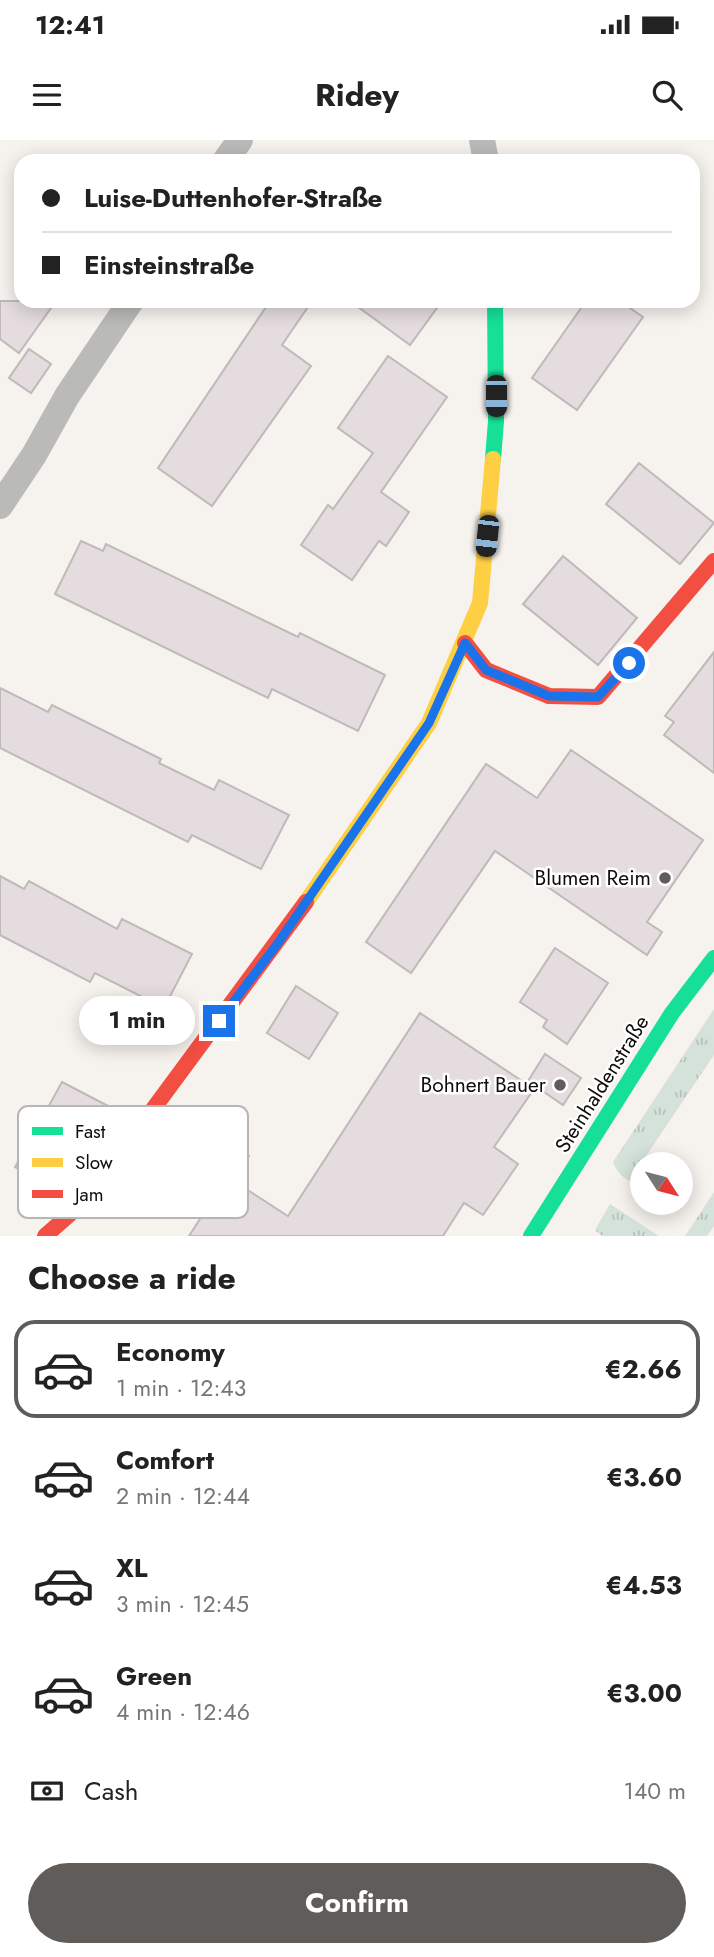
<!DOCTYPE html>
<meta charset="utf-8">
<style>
:root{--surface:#fff;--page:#f6f6f6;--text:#222;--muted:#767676;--line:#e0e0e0;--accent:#5f5c59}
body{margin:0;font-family:Jost,sans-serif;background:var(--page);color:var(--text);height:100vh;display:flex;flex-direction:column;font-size:26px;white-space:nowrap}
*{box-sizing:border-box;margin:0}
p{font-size:23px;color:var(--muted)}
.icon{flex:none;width:38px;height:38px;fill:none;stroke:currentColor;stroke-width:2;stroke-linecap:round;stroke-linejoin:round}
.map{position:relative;height:1096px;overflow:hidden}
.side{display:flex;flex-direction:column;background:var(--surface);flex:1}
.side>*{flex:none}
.hud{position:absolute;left:14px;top:14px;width:686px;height:154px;border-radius:21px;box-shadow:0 4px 18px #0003;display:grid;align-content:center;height:154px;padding:0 28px;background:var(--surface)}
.needle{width:46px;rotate:126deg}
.buttons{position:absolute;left:630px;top:1012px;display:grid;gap:14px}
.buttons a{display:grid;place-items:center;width:63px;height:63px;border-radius:50%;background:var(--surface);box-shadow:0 4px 18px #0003;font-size:35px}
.end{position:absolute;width:32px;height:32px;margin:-16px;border:9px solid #1a73e8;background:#fff;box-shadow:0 0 0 4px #fff}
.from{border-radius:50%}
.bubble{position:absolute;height:49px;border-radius:24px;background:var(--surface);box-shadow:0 4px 18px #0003;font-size:23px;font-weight:700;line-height:49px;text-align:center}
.car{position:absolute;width:21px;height:42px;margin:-21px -10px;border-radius:9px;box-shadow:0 0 5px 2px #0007;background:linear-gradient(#222 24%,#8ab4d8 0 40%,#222 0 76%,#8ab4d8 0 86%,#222 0)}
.hud b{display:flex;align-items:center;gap:24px;height:66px;font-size:26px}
.hud b+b{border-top:2px solid var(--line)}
.hud i{width:18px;height:18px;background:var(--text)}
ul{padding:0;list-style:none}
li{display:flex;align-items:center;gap:21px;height:98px;margin:0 14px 10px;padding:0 14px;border:4px solid transparent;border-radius:21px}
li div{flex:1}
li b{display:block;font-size:26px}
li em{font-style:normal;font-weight:700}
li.current{border-color:var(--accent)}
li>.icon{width:63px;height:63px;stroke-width:1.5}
h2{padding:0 28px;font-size:32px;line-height:84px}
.pay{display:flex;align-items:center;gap:18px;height:77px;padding:0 28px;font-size:26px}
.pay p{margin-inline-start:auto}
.cta{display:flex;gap:14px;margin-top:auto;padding:14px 28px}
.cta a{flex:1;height:80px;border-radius:42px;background:var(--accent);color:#fff;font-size:28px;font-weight:700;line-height:80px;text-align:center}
.status{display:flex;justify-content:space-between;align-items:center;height:49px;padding:0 35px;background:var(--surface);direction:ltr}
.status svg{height:19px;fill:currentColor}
header{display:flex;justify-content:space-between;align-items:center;height:91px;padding:0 28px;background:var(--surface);font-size:32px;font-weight:700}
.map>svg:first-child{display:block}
.grass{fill:url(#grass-tufts)}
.building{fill:#e5dcdf;stroke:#bdbab9;stroke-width:2}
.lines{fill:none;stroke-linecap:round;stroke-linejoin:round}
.street{stroke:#babbb9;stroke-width:26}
.fast{stroke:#16e098;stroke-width:16}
.slow{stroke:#ffcf43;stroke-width:16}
.jam{stroke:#f24e42;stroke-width:16}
.route{stroke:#1a73e8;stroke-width:9}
.poi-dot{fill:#5f5c59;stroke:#fff;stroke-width:2.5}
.labels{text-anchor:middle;stroke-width:5;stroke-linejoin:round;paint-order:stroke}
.poi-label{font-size:21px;fill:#0e0b09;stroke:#fff;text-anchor:end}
.street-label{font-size:21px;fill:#0e0b09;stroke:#fff}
.key{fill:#fff;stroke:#b7b6b5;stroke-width:2}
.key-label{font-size:19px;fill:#0e0b09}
</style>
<div class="status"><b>12:41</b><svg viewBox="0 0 49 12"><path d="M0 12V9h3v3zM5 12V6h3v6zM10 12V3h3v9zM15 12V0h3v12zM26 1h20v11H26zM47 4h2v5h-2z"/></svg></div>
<header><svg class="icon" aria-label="menu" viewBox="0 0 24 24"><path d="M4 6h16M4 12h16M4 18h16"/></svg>Ridey<svg class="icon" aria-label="search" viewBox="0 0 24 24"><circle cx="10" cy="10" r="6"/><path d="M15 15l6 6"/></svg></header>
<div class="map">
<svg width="714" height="1096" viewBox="0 0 714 1096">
<defs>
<pattern id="grass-tufts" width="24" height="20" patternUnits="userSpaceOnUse" patternTransform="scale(1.75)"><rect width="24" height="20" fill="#d4e2d9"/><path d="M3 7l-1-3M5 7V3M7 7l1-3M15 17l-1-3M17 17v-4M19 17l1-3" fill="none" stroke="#b5c1b9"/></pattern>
</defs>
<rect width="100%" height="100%" fill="#f6f2ee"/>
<g class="grass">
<path d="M714,869V915L646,1016L658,1024H642V1045C628,1043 618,1035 613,1022Z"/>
<polygon points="714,1052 714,1086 707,1096 685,1096"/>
<polygon points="610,1064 659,1096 602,1096 595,1090"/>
</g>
<g class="building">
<polygon points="0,161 56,161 19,213 0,199"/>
<polygon points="270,161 312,161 282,205 311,226 212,366 158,328"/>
<polygon points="350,161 442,161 410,205"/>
<polygon points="586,161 620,161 643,177 577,270 532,238"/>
<polygon points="29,209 51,224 31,253 9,238"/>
<polygon points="388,216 447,257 381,352 409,372 386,406 379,401 352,440 301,405 328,365 333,369 373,313 338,288"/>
<polygon points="639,323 714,383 680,424 606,364"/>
<polygon points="81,401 103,411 106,404 298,497 300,493 385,535 358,591 272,549 268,558 55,454"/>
<polygon points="563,416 637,478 598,525 523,464"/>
<polygon points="714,512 714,633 664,595 674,582 665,576"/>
<polygon points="0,548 48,572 52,565 161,619 159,623 214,650 219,640 289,675 261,729 192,695 188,702 0,608"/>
<polygon points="571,610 703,700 647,782 662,792 647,815 495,711 411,833 366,802 486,624 537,658"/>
<polygon points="0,736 24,749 29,741 117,789 122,779 192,814 164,868 95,833 90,842 0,795"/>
<polygon points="555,808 608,843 567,904 543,887 547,880 520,862"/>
<polygon points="296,846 338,873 309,919 267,893"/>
<polygon points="420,873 534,949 494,1007 518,1024 483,1075 464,1063 443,1096 189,1096 218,1051 181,1024 208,986 249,1016 232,1040 288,1076"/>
<polygon points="545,914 581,938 563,965 528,941"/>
<polygon points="62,942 112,968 63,1052 15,1027"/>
</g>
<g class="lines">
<g class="street">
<polyline points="482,0 486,21"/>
<polyline points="225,21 240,0"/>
<polyline points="0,366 34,315 67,256 131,161"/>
</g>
<g class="fast">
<polyline points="493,319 496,281 495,161"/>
<polyline points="531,1096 672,873 714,818"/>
</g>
<polyline class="slow" points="306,762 429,583 480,463 493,319"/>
<g class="jam">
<polyline points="465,503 486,530 549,556 598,557 714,421"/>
<polyline points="45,1096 86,1060 306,762"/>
</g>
</g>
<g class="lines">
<polyline class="route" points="219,881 278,803 429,583 465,503 486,530 549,556 598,557 629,523"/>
</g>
<g class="poi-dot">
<circle cx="665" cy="738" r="7"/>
<circle cx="560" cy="945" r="7"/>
</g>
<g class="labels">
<g class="poi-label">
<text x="651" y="745">Blumen Reim</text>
<text x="546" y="952">Bohnert Bauer</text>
</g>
<g class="street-label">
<text transform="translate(602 944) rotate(-58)" y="7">Steinhaldenstraße</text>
</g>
</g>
<rect x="18" y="966" width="230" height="112" rx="10" class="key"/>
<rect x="32" y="987" width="31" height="8" fill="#16e098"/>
<rect x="32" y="1018" width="31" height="9" fill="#ffcf43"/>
<rect x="32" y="1050" width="31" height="8" fill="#f24e42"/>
<g class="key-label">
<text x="75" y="998">Fast</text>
<text x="75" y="1029">Slow</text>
<text x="75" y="1061">Jam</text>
</g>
</svg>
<div class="buttons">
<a><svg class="needle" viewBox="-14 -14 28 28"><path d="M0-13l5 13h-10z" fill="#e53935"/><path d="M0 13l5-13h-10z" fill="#767676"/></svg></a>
</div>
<i class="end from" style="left:629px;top:523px"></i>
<i class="end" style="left:219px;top:881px"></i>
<div class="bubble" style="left:79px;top:856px;width:116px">1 min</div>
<i class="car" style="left:496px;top:256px;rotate:180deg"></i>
<i class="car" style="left:487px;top:396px;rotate:186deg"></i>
<div class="hud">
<b><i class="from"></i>Luise-Duttenhofer-Straße</b>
<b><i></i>Einsteinstraße</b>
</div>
</div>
<section class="side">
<h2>Choose a ride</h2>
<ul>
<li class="current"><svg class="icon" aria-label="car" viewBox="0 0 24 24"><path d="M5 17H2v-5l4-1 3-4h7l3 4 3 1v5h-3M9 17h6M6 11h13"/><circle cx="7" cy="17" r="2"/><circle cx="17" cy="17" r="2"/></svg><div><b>Economy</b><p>1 min · 12:43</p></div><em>€2.66</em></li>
<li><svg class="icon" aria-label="car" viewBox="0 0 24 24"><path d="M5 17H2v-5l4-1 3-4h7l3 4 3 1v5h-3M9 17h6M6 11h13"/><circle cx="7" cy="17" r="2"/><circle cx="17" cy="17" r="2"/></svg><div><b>Comfort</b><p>2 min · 12:44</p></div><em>€3.60</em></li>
<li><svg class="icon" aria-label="car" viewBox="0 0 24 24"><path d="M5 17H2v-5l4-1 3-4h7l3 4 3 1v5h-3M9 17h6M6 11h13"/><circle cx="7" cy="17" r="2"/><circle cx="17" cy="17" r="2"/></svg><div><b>XL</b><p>3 min · 12:45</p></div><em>€4.53</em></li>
<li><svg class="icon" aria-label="car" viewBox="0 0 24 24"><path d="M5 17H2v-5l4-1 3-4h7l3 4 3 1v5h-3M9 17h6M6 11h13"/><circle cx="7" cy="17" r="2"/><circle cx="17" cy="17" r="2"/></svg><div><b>Green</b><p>4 min · 12:46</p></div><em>€3.00</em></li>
</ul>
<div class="pay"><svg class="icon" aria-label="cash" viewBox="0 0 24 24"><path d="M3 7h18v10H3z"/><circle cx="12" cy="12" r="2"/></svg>Cash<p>140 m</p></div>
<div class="cta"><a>Confirm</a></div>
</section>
